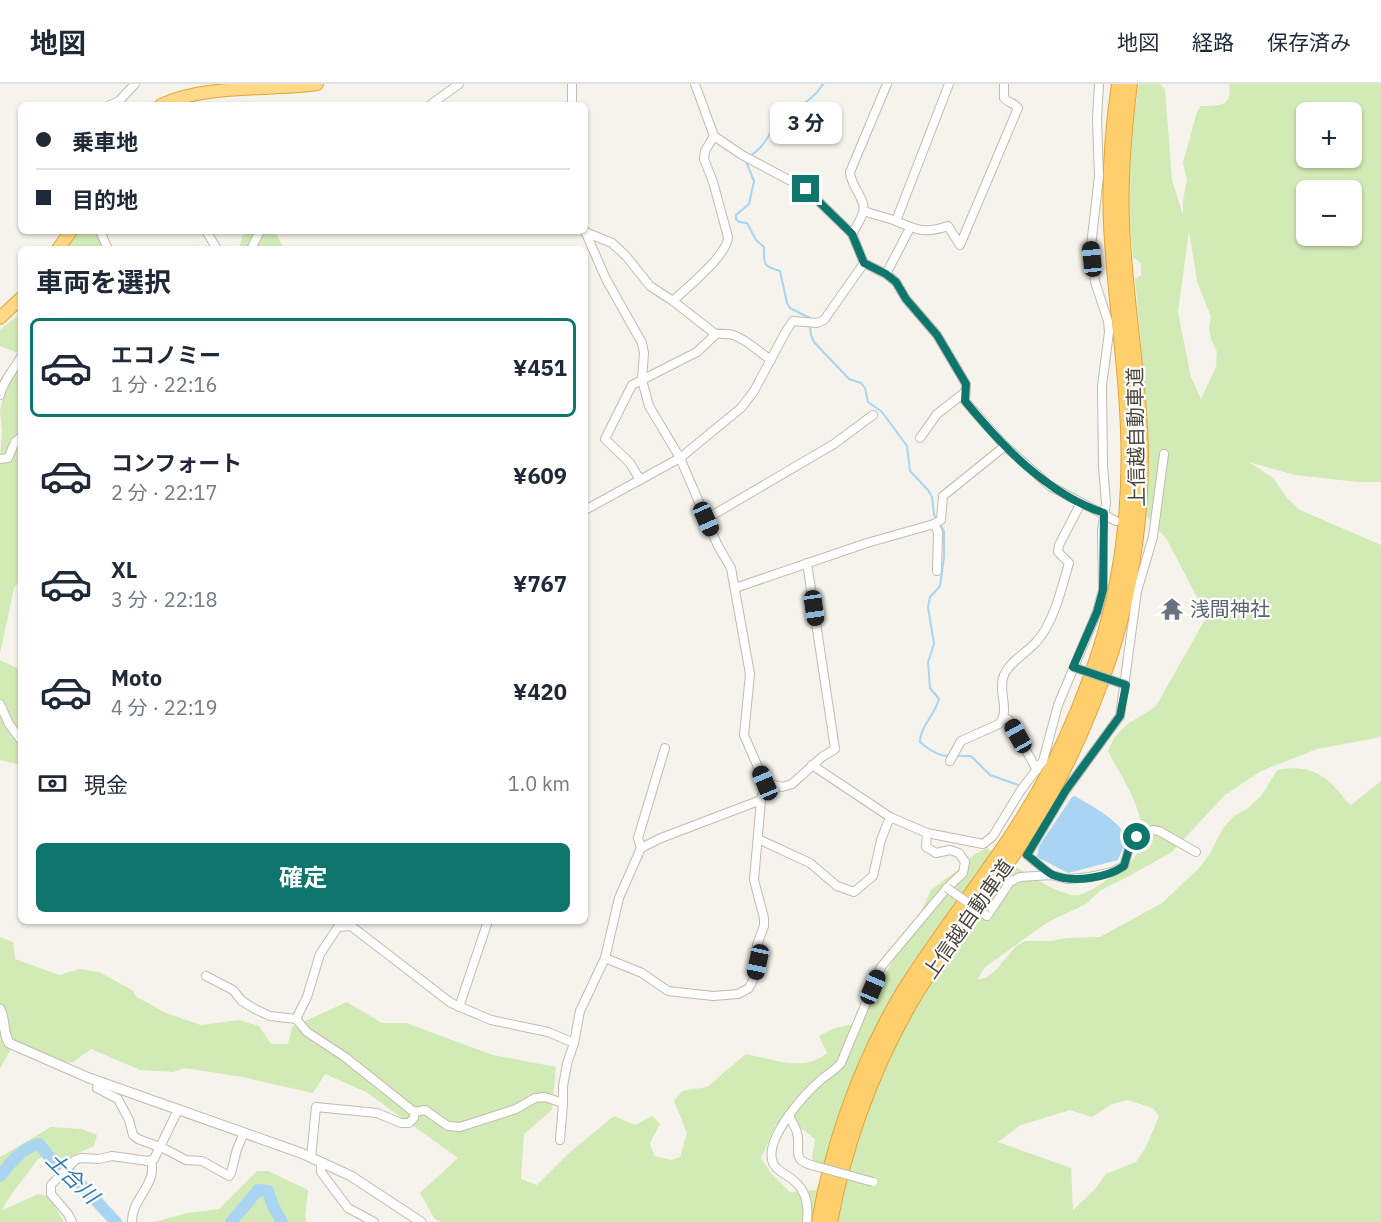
<!DOCTYPE html>
<html lang="ja">
<meta charset="utf-8">
<style>
:root{--surface:#fff;--page:#f2f2f3;--text:#1f2937;--muted:#747a83;--line:#e0e1e3;--accent:#0f766e}
body{margin:0;font-family:"IBM Plex Sans","Noto Sans JP",sans-serif;background:var(--page);color:var(--text);height:100vh;display:flex;flex-direction:column;font-size:22px;white-space:nowrap}
*{box-sizing:border-box;margin:0}
p{font-size:20px;color:var(--muted)}
.icon{flex:none;width:33px;height:33px;fill:none;stroke:currentColor;stroke-width:2;stroke-linecap:round;stroke-linejoin:round}
.map{position:relative;flex:1;overflow:hidden}
.details{position:absolute;left:18px;top:162px;width:570px;height:678px;display:flex;flex-direction:column;background:var(--surface);border-radius:9px;box-shadow:0 2px 4px #0004}
.details>*{flex:none}
.banner{position:absolute;left:18px;top:18px;width:570px;height:132px;border-radius:9px;box-shadow:0 2px 4px #0004;display:grid;align-content:center;height:132px;padding:0 18px;background:var(--surface)}
.controls{position:absolute;left:1296px;top:18px;display:grid;gap:12px}
.controls a{display:grid;place-items:center;width:66px;height:66px;border-radius:9px;background:var(--surface);box-shadow:0 2px 4px #0004;font-size:30px}
.end{position:absolute;width:27px;height:27px;margin:-14px;border:8px solid #0f766e;background:#fff;box-shadow:0 0 0 3px #fff}
.from{border-radius:50%}
.bubble{position:absolute;height:42px;border-radius:9px;background:var(--surface);box-shadow:0 2px 4px #0004;font-size:20px;font-weight:700;line-height:42px;text-align:center}
.car{position:absolute;width:18px;height:36px;margin:-18px -9px;border-radius:8px;box-shadow:0 0 4px 2px #0007;background:linear-gradient(#222 24%,#8ab4d8 0 40%,#222 0 76%,#8ab4d8 0 86%,#222 0)}
.banner b{display:flex;align-items:center;gap:21px;height:57px;font-size:22px}
.banner b+b{border-top:2px solid var(--line)}
.banner i{width:15px;height:15px;background:var(--text)}
ul{padding:0;list-style:none}
li{display:flex;align-items:center;gap:18px;height:99px;margin:0 12px 9px;padding:0 6px;border:3px solid transparent;border-radius:9px}
li div{flex:1}
li b{display:block;font-size:22px}
li em{font-style:normal;font-weight:700}
li.selected{border-color:var(--accent)}
li>.icon{width:54px;height:54px;stroke-width:1.5}
h2{padding:0 18px;font-size:27px;line-height:72px}
.pay{display:flex;align-items:center;gap:15px;height:66px;padding:0 18px;font-size:22px}
.pay p{margin-inline-start:auto}
.action{display:flex;gap:12px;margin-top:auto;padding:12px 18px}
.action a{flex:1;height:69px;border-radius:9px;background:var(--accent);color:#fff;font-size:24px;font-weight:700;line-height:69px;text-align:center}
header{display:flex;align-items:center;gap:36px;box-sizing:border-box;height:84px;padding:0 30px;background:var(--surface);border-bottom:2px solid var(--line)}
header strong{font-size:28px}
nav{display:flex;gap:33px;margin-inline-start:auto;font-size:21px}
.map>svg:first-child{display:block}
.green{fill:#d2eab5;fill-rule:evenodd}
.water{fill:#a9d4f2}
.lines{fill:none;stroke-linecap:round;stroke-linejoin:round}
.stream{stroke:#a9d4f2;stroke-width:2}
.river{stroke:#a9d4f2;stroke-width:12}
.minor-casing{stroke:#c2bbae;stroke-width:10}
.tertiary-casing{stroke:#c2bbae;stroke-width:11}
.trunk-casing{stroke:#e0a43c;stroke-width:14}
.motorway-casing{stroke:#e0a43c;stroke-width:16}
.minor{stroke:#fff;stroke-width:8}
.tertiary{stroke:#fff;stroke-width:9}
.trunk{stroke:#ffd985;stroke-width:12}
.motorway{stroke:#ffcf6e;stroke-width:14}
.minor-bridge-casing{stroke:#c2bbae;stroke-width:10;stroke-linecap:butt}
.minor-bridge{stroke:#fff;stroke-width:8}
.route{stroke:#0f766e;stroke-width:8}
.labels{text-anchor:middle;stroke-width:4.5;stroke-linejoin:round;paint-order:stroke}
.street-label{font-size:20px;fill:#4b4439;stroke:#fff}
.worship-label{font-size:20px;fill:#5b616d;stroke:#fff;text-anchor:start}
.water-label{font-size:21px;font-style:italic;fill:#2e7ab2;stroke:#fff}
</style>
<header>
<strong>地図</strong>
<nav><a>地図</a><a>経路</a><a>保存済み</a></nav>
</header>
<div class="map">
<svg width="1381" height="1138" viewBox="0 0 1381 1138">
<rect width="100%" height="100%" fill="#f6f3ec"/>
<g class="green">
<path d="M1139,0H1160L1165,5L1172,96L1183,131V116L1187,96L1183,79L1197,27L1201,22C1219,22 1233,23 1229,0H1381V398H1359L1295,391L1249,378L1273,394L1288,415L1300,426L1381,461V653L1317,665L1261,687L1225,711L1172,768L1131,791L1101,806L1086,820L1048,838L985,883L977,896L987,893L995,887L1016,862L1025,857H1051L1067,854L1100,853L1162,819L1199,784L1209,771L1223,744L1234,732L1248,724L1262,711L1277,686C1302,681 1321,686 1338,707C1343,712 1345,717 1351,721L1381,697V1138H440L434,1134L420,1109L458,1074L366,1008L325,990L313,1009L242,993L185,984L173,988L140,986L91,965L72,979L11,965L0,984V853L13,858L15,875L59,891L80,885L99,888L132,906L137,913L166,929L201,941L239,936L259,942L271,960H288L292,943L347,918L382,939H406L493,971L556,983L552,1026L524,1050L521,1095L537,1101L569,1069L614,1032L635,1041L652,1032L660,1040L650,1059L654,1072L671,1076L680,1073L687,1049L674,1017L682,1007L707,1003L746,970C773,975 803,989 827,969L819,952L832,945L862,938L880,898L915,841L931,806L959,785L975,770L987,764C1010,778 1047,806 1072,811C1085,813 1099,800 1110,794C1170,761 1131,711 1108,667C1119,639 1134,638 1156,622L1207,532L1166,454L1146,432C1152,353 1142,274 1135,195L1141,191V179L1133,173L1128,121L1131,50ZM1306,28H1352V74H1306ZM1306,106H1352V152H1306ZM1189,147L1197,197L1211,233L1209,244L1211,255L1217,268L1216,283L1201,315L1191,293L1178,228ZM1127,1016L1153,1024L1159,1032L1146,1063L1136,1078L1106,1090L1094,1106L1073,1126L1071,1084L998,1058L1021,1041L1070,1026L1092,1033L1112,1020ZM776,1040L801,1044L815,1055L812,1074L822,1092L816,1106L790,1108L770,1088L761,1074Z"/>
<polygon points="75,147 95,147 104,165 63,165"/>
<polygon points="247,147 275,147 284,165 239,165 242,153"/>
<polygon points="21,229 21,270 0,262 0,246"/>
<polygon points="21,278 21,495 14,504 0,569 0,377 2,346 0,327 5,304"/>
<polygon points="0,576 21,586 21,681 0,676"/>
<polygon points="51,1043 82,1045 97,1051 94,1062 63,1076 51,1069 38,1075 6,1118 3,1126 38,1110 49,1112 64,1138 0,1138 0,1073"/>
<polygon points="257,1087 268,1087 308,1106 305,1133 307,1138 155,1138 187,1129 219,1125"/>
</g>
<path class="water" d="M1075,712C1088,720 1123,738 1125,754C1126,761 1120,770 1118,776L1068,789L1037,773L1039,762L1072,713Z"/>
<g class="lines">
<g class="stream">
<path d="M750,72C768,60 767,50 780,36C795,21 811,20 823,0"/>
<path d="M745,75L754,97L749,120L736,131V135L739,138L747,139L756,156L764,163C764,180 762,182 780,187L787,219L790,224L810,234V236"/>
<polyline points="810,242 811,251 814,258 849,295 861,299 865,304 868,318 882,328 907,362 910,387 928,406 932,413 934,431 937,435"/>
<path d="M940,440L944,447V473L940,502L930,513L928,523L934,560L928,578L930,604L939,615C935,631 920,642 920,658C928,665 939,673 950,672"/>
<polyline points="955,672 971,672 990,691 1021,702"/>
</g>
<g class="river">
<path d="M0,1092C11,1078 22,1064 39,1060L56,1081L71,1090L116,1138"/>
<polyline points="231,1138 258,1106 268,1107 273,1122 282,1138"/>
</g>
<g class="minor-casing">
<g id="minor">
<polyline points="572,0 572,21"/>
<polyline points="695,0 714,52 742,71 806,105 852,150 864,179 886,190 896,198 906,215 937,251 966,300 965,317 1005,362 1050,402 1116,437"/>
<polyline points="110,21 119,17 135,0"/>
<polyline points="430,21 459,0"/>
<path d="M864,127C874,131 886,133 896,137C917,146 925,150 948,142L960,161L1018,24C1015,19 1008,19 1004,14V0"/>
<polyline points="896,137 949,0"/>
<polyline points="100,147 108,165"/>
<polyline points="206,147 217,165"/>
<polyline points="585,147 606,195 642,259 644,269 642,296 649,322 680,374 718,462 731,484 750,590 744,651 765,699 761,716 754,796 764,834 764,842 757,861 758,878 754,894 749,904 738,910 713,912 668,907 642,889 605,874"/>
<path d="M585,148L612,159L626,172L650,202L673,217L714,249C721,251 727,249 733,251C746,255 759,268 771,276"/>
<path d="M852,150C856,143 861,136 863,128C867,116 850,101 850,88L887,0"/>
<polyline points="251,165 260,147"/>
<polyline points="886,190 910,144"/>
<path d="M673,217C687,203 727,172 728,153L713,98L704,75L705,67L714,52"/>
<path d="M0,311C4,295 13,287 21,273"/>
<polyline points="920,354 937,330 964,309"/>
<polyline points="0,375 8,374 15,358 21,353"/>
<polyline points="640,396 630,379 605,355 632,301 697,268 716,250"/>
<polyline points="585,426 680,374 741,324 754,307 786,247 793,237 817,239 824,236 864,179"/>
<polyline points="706,435 834,360 873,331"/>
<polyline points="934,440 938,448 937,487"/>
<polyline points="735,504 867,459 934,440 941,436 943,412 1005,362"/>
<polyline points="0,620 9,640 21,656"/>
<polyline points="1003,633 1009,636 1037,686"/>
<path d="M950,677L961,657L999,640C1011,626 997,607 1004,591C1010,577 1028,568 1037,557C1054,538 1062,503 1069,479L1058,468L1059,461L1081,419"/>
<polyline points="812,681 890,733 927,749 983,760 993,752 1021,706 1043,677 1058,621 1097,528 1103,506 1102,447 1106,419 1103,382 1102,302 1109,248 1108,237 1095,198 1091,162 1099,92 1097,35 1099,0"/>
<polyline points="765,699 782,703 792,700 822,673 835,665 807,479"/>
<polyline points="758,755 810,779 837,802 854,808 873,792 881,756 890,733"/>
<polyline points="641,764 638,754 665,664"/>
<polyline points="1051,791 1027,771 1066,706 1120,632 1137,507 1153,453 1164,370"/>
<polyline points="987,832 1010,798 1020,793 1051,791 1067,795 1090,793 1112,788 1124,782 1130,761 1137,753 1153,746 1159,747 1196,768"/>
<polyline points="206,892 233,906 242,917 255,925 270,932 296,935 307,948 345,973 414,1028 425,1026 448,1042 460,1043 516,1025 535,1014 545,1013 563,1019 563,1002 567,980 574,959 580,927 605,874 619,814 641,764 661,754 761,716"/>
<polyline points="459,923 488,837"/>
<polyline points="296,935 307,913 320,870 338,843 351,842 451,919 491,936 548,948 574,959"/>
<polyline points="99,998 97,1004 118,1015 129,1036 133,1051 138,1055 165,1065 186,1076 202,1077 229,1092 231,1089 237,1065 244,1049"/>
<path d="M789,1031C791,1037 796,1043 797,1049C802,1067 789,1076 815,1082"/>
<polyline points="560,1056 563,1019"/>
<polyline points="311,1074 316,1023 377,1029 401,1039 409,1039 414,1034 414,1028"/>
<polyline points="321,1078 321,1088 348,1124 374,1138"/>
<polyline points="72,1138 68,1130 51,1110 51,1101 75,1076 81,1074 99,1075 112,1072 148,1077 154,1075 178,1026"/>
<path d="M132,1138C131,1115 158,1100 151,1077"/>
<path d="M807,1138C809,1117 805,1102 786,1091C781,1088 775,1084 773,1079C763,1055 806,1008 823,994C830,989 835,986 841,979L881,883L947,804L963,789L965,778L959,769L950,766L936,769L926,763L927,749"/>
</g>
</g>
<g class="tertiary-casing">
<path id="tertiary" d="M0,925C5,935 3,949 9,959L89,994L301,1069L351,1092L421,1138"/>
</g>
<g class="trunk-casing">
<g id="trunk">
<path d="M161,21C206,0 266,7 317,0"/>
<polyline points="58,165 71,147"/>
<polyline points="0,234 21,214"/>
</g>
</g>
<g class="motorway-casing">
<g id="motorway">
<path d="M819,1138C833,1058 861,980 902,910C937,853 980,801 1016,745C1052,690 1079,631 1099,569C1122,497 1131,422 1128,346C1126,277 1114,209 1111,140C1109,93 1112,47 1119,0"/>
<path d="M830,1138C845,1060 872,985 912,916C946,858 990,807 1026,751C1063,694 1090,633 1111,569C1131,505 1141,438 1141,371C1140,293 1125,217 1122,140C1120,93 1124,46 1130,0"/>
</g>
</g>
<use href="#minor" class="minor"/>
<use href="#tertiary" class="tertiary"/>
<use href="#trunk" class="trunk"/>
<use href="#motorway" class="motorway"/>
<g class="minor-bridge-casing">
<g id="minor-bridge">
<polyline points="1073,583 1126,601"/>
<polyline points="947,804 987,832"/>
<polyline points="815,1082 873,1098"/>
</g>
</g>
<use href="#minor-bridge" class="minor-bridge"/>
</g>
<g class="lines">
<path class="route" d="M806,105L852,150L864,179L886,190L896,198L906,215L937,251L966,300L965,317C1002,362 1047,410 1104,429L1103,506L1097,528L1073,583L1126,601L1120,632L1066,706L1027,771C1034,776 1046,788 1053,791C1073,799 1107,794 1124,782L1130,761L1137,753"/>
</g>
<defs>
<g id="temple-bare" transform="scale(1.8)"><path d="M0-6L5-2H3V0L6.5 2.5H4V6H1.5V3h-3V6H-4V2.5H-6.5L-3 0V-2H-5Z" fill="#6b7280" stroke="#fff" stroke-width="2.5" paint-order="stroke"/></g>
</defs>
<g fill-rule="evenodd">
<use href="#temple-bare" x="1172" y="525"/>
</g>
<g class="labels">
<g class="street-label">
<text transform="translate(1136 353) rotate(-91)" y="7">上信越自動車道</text>
<text transform="translate(968 835) rotate(-55)" y="7">上信越自動車道</text>
</g>
<g class="worship-label">
<text x="1190" y="532">浅間神社</text>
</g>
<g class="water-label">
<text transform="translate(72 1094) rotate(44)" y="7">土合川</text>
</g>
</g>
</svg>
<div class="controls">
<a>+</a>
<a>−</a>
</div>
<i class="end from" style="left:1137px;top:753px"></i>
<i class="end" style="left:806px;top:105px"></i>
<div class="bubble" style="left:770px;top:18px;width:72px">3 分</div>
<i class="car" style="left:1092px;top:175px;rotate:354deg"></i>
<i class="car" style="left:706px;top:435px;rotate:156deg"></i>
<i class="car" style="left:814px;top:524px;rotate:172deg"></i>
<i class="car" style="left:1018px;top:652px;rotate:331deg"></i>
<i class="car" style="left:765px;top:699px;rotate:337deg"></i>
<i class="car" style="left:758px;top:878px;rotate:192deg"></i>
<i class="car" style="left:873px;top:903px;rotate:23deg"></i>
<div class="banner">
<b><i class="from"></i>乗車地</b>
<b><i></i>目的地</b>
</div>
<section class="details">
<h2>車両を選択</h2>
<ul>
<li class="selected"><svg class="icon" aria-label="car" viewBox="0 0 24 24"><path d="M5 17H2v-5l4-1 3-4h7l3 4 3 1v5h-3M9 17h6M6 11h13"/><circle cx="7" cy="17" r="2"/><circle cx="17" cy="17" r="2"/></svg><div><b>エコノミー</b><p>1 分 · 22:16</p></div><em>¥451</em></li>
<li><svg class="icon" aria-label="car" viewBox="0 0 24 24"><path d="M5 17H2v-5l4-1 3-4h7l3 4 3 1v5h-3M9 17h6M6 11h13"/><circle cx="7" cy="17" r="2"/><circle cx="17" cy="17" r="2"/></svg><div><b>コンフォート</b><p>2 分 · 22:17</p></div><em>¥609</em></li>
<li><svg class="icon" aria-label="car" viewBox="0 0 24 24"><path d="M5 17H2v-5l4-1 3-4h7l3 4 3 1v5h-3M9 17h6M6 11h13"/><circle cx="7" cy="17" r="2"/><circle cx="17" cy="17" r="2"/></svg><div><b>XL</b><p>3 分 · 22:18</p></div><em>¥767</em></li>
<li><svg class="icon" aria-label="car" viewBox="0 0 24 24"><path d="M5 17H2v-5l4-1 3-4h7l3 4 3 1v5h-3M9 17h6M6 11h13"/><circle cx="7" cy="17" r="2"/><circle cx="17" cy="17" r="2"/></svg><div><b>Moto</b><p>4 分 · 22:19</p></div><em>¥420</em></li>
</ul>
<div class="pay"><svg class="icon" aria-label="cash" viewBox="0 0 24 24"><path d="M3 7h18v10H3z"/><circle cx="12" cy="12" r="2"/></svg>現金<p>1.0 km</p></div>
<div class="action"><a>確定</a></div>
</section>
</div>
